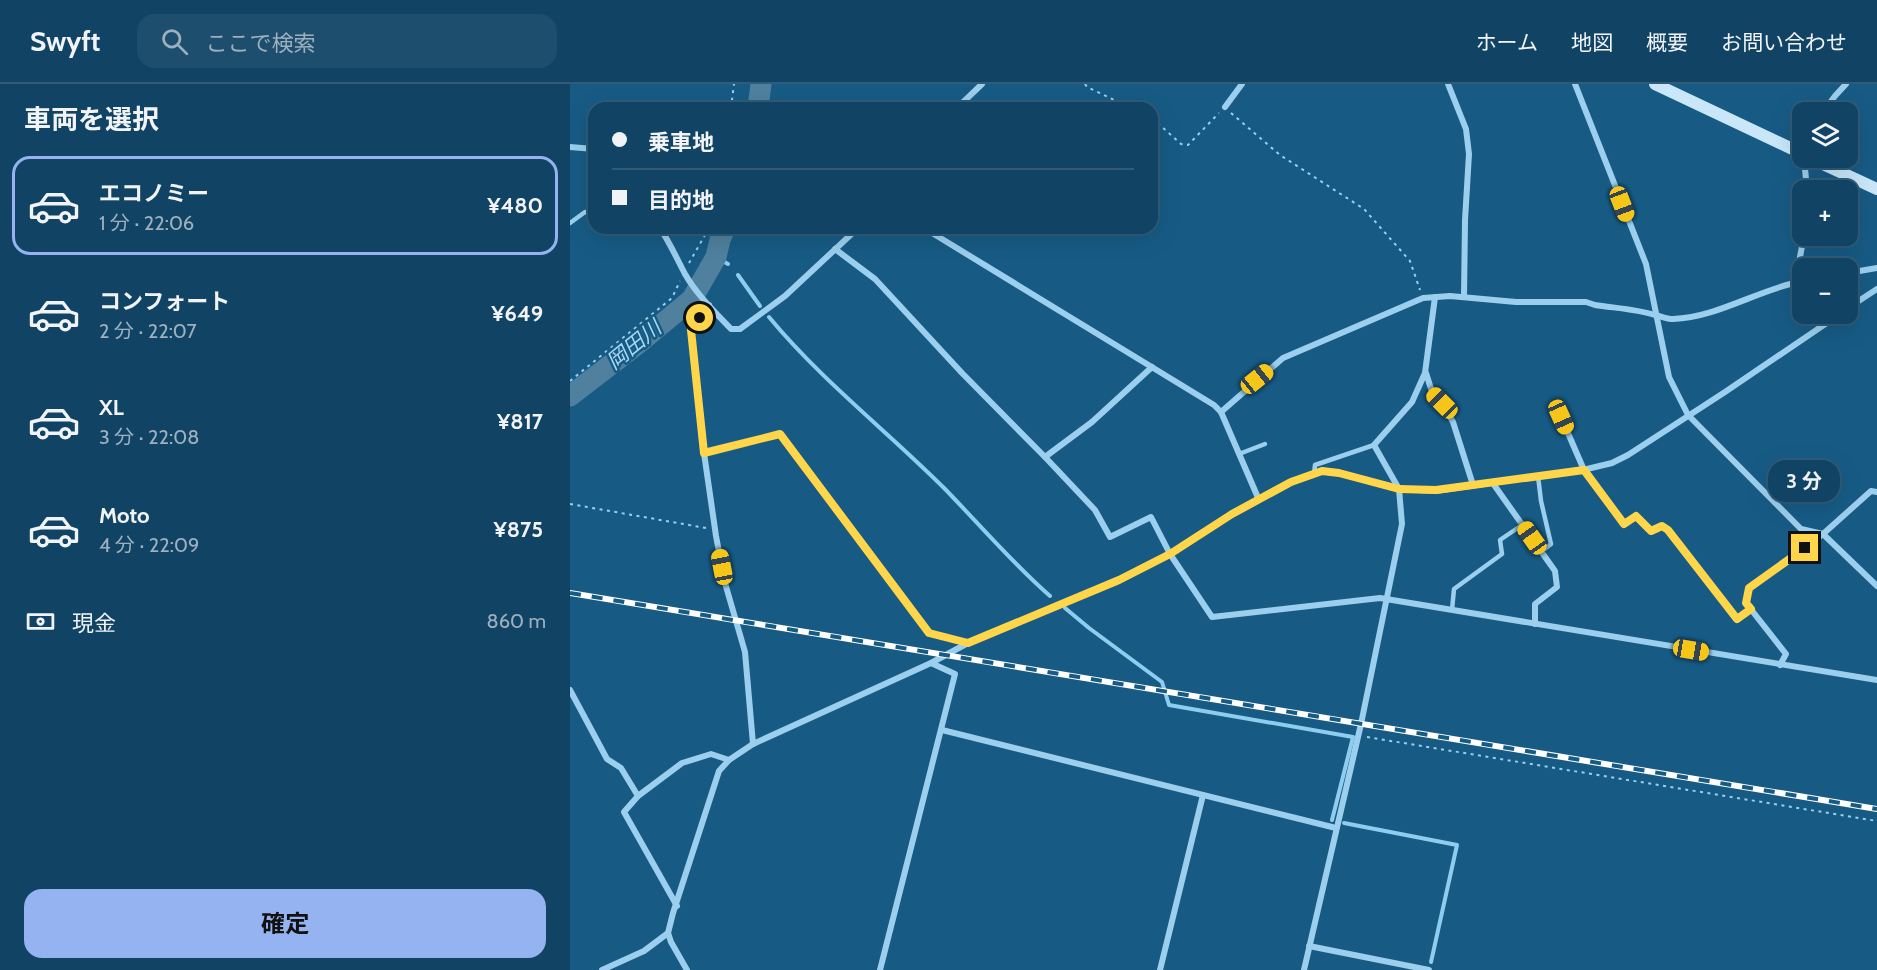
<!DOCTYPE html>
<html lang="ja">
<meta charset="utf-8">
<style>
:root{--surface:#114464;--page:#1e4e6d;--text:#f1f3f6;--muted:#9cb0bf;--line:#305c78;--accent:#95b2f1}
body{margin:0;font-family:Cabin,"Noto Sans JP",sans-serif;background:var(--page);color:var(--text);height:100vh;display:flex;flex-direction:column;font-size:22px;white-space:nowrap}
*{box-sizing:border-box;margin:0}
p{font-size:20px;color:var(--muted)}
.icon{flex:none;width:33px;height:33px;fill:none;stroke:currentColor;stroke-width:2;stroke-linecap:round;stroke-linejoin:round}
.map{position:relative;flex:1;overflow:hidden}
.side{display:flex;flex-direction:column;background:var(--surface);width:570px}
.side>*{flex:none}
.hud{position:absolute;left:18px;top:18px;width:570px;height:132px;border-radius:18px;box-shadow:0 6px 24px #0002,0 0 0 2px var(--line);display:grid;align-content:center;height:132px;padding:0 24px;background:var(--surface)}
.controls{position:absolute;left:1222px;top:18px;display:grid;gap:12px}
.controls a{display:grid;place-items:center;width:66px;height:66px;border-radius:12px;background:var(--surface);box-shadow:0 6px 24px #0002,0 0 0 2px var(--line);font-size:30px}
.end{position:absolute;width:27px;height:27px;margin:-14px;border:8px solid #ffd54a;background:#111;box-shadow:0 0 0 3px #111}
.from{border-radius:50%}
.bubble{position:absolute;height:42px;border-radius:18px;background:var(--surface);box-shadow:0 6px 24px #0002,0 0 0 2px var(--line);font-size:20px;font-weight:700;line-height:42px;text-align:center}
.car{position:absolute;width:18px;height:36px;margin:-18px -9px;border-radius:8px;box-shadow:0 0 4px 2px #0007;background:linear-gradient(#f5c518 24%,#345 0 40%,#f5c518 0 76%,#345 0 86%,#f5c518 0)}
.hud b{display:flex;align-items:center;gap:21px;height:57px;font-size:22px}
.hud b+b{border-top:2px solid var(--line)}
.hud i{width:15px;height:15px;background:var(--text)}
ul{padding:0;list-style:none}
li{display:flex;align-items:center;gap:18px;height:99px;margin:0 12px 9px;padding:0 12px;border:3px solid transparent;border-radius:18px}
li div{flex:1}
li b{display:block;font-size:22px}
li em{font-style:normal;font-weight:700}
li.selected{border-color:var(--accent)}
li>.icon{width:54px;height:54px;stroke-width:1.5}
h2{padding:0 24px;font-size:27px;line-height:72px}
.pay{display:flex;align-items:center;gap:15px;height:66px;padding:0 24px;font-size:22px}
.pay p{margin-inline-start:auto}
.button{display:flex;gap:12px;margin-top:auto;padding:12px 24px}
.button a{flex:1;height:69px;border-radius:18px;background:var(--accent);color:#111;font-size:24px;font-weight:700;line-height:69px;text-align:center}
header{display:flex;align-items:center;gap:36px;box-sizing:border-box;height:84px;padding:0 30px;background:var(--surface);border-bottom:2px solid var(--line)}
header strong{font-size:28px}
nav{display:flex;gap:33px;margin-inline-start:auto;font-size:21px}
.search{width:420px;height:54px;background:var(--page);display:flex;align-items:center;gap:15px;box-sizing:border-box;padding:0 21px;border-radius:18px;color:var(--muted);font-size:22px}
main{display:flex;flex:1;min-height:0}
.map>svg:first-child{display:block}
.lines{fill:none;stroke-linecap:round;stroke-linejoin:round}
.stream{stroke:#8ecdf0;stroke-width:4}
.river{stroke:#4f819f;stroke-width:21}
.path{stroke:#9ccfed;stroke-width:2;stroke-dasharray:3 4.5;stroke-linecap:butt}
.lane{stroke:#9ccfed;stroke-width:4.5}
.street{stroke:#9ccfed;stroke-width:6}
.secondary{stroke:#c9e7f9;stroke-width:12}
.rail-casing{stroke:#fff;stroke-width:6}
.rail{stroke:#175b85;stroke-width:4;stroke-dasharray:11;stroke-linecap:butt}
.route{stroke:#ffd54a;stroke-width:8}
.labels{text-anchor:middle;stroke-width:5;stroke-linejoin:round;paint-order:stroke}
.water-label{font-size:21px;font-style:italic;fill:#a7d9f5;stroke:#175b85}
</style>
<header>
<strong>Swyft</strong>
<div class="search"><svg class="icon" aria-label="search" viewBox="0 0 24 24"><circle cx="10" cy="10" r="6"/><path d="M15 15l6 6"/></svg>ここで検索</div>
<nav><a>ホーム</a><a>地図</a><a>概要</a><a>お問い合わせ</a></nav>
</header>
<main>
<section class="side">
<h2>車両を選択</h2>
<ul>
<li class="selected"><svg class="icon" aria-label="car" viewBox="0 0 24 24"><path d="M5 17H2v-5l4-1 3-4h7l3 4 3 1v5h-3M9 17h6M6 11h13"/><circle cx="7" cy="17" r="2"/><circle cx="17" cy="17" r="2"/></svg><div><b>エコノミー</b><p>1 分 · 22:06</p></div><em>¥480</em></li>
<li><svg class="icon" aria-label="car" viewBox="0 0 24 24"><path d="M5 17H2v-5l4-1 3-4h7l3 4 3 1v5h-3M9 17h6M6 11h13"/><circle cx="7" cy="17" r="2"/><circle cx="17" cy="17" r="2"/></svg><div><b>コンフォート</b><p>2 分 · 22:07</p></div><em>¥649</em></li>
<li><svg class="icon" aria-label="car" viewBox="0 0 24 24"><path d="M5 17H2v-5l4-1 3-4h7l3 4 3 1v5h-3M9 17h6M6 11h13"/><circle cx="7" cy="17" r="2"/><circle cx="17" cy="17" r="2"/></svg><div><b>XL</b><p>3 分 · 22:08</p></div><em>¥817</em></li>
<li><svg class="icon" aria-label="car" viewBox="0 0 24 24"><path d="M5 17H2v-5l4-1 3-4h7l3 4 3 1v5h-3M9 17h6M6 11h13"/><circle cx="7" cy="17" r="2"/><circle cx="17" cy="17" r="2"/></svg><div><b>Moto</b><p>4 分 · 22:09</p></div><em>¥875</em></li>
</ul>
<div class="pay"><svg class="icon" aria-label="cash" viewBox="0 0 24 24"><path d="M3 7h18v10H3z"/><circle cx="12" cy="12" r="2"/></svg>現金<p>860 m</p></div>
<div class="button"><a>確定</a></div>
</section>
<div class="map">
<svg width="1307" height="886" viewBox="0 0 1307 886">
<rect width="100%" height="100%" fill="#175b85"/>
<g class="lines">
<g class="stream">
<polyline points="146,173 158,180"/>
<polyline points="168,191 190,222"/>
<path d="M199,233C251,296 317,347 375,405C410,441 442,479 480,512"/>
<polyline points="495,524 519,544 592,598 599,621 783,653 762,736"/>
<polyline points="774,739 887,761 861,878"/>
</g>
<g class="river">
<polyline points="188,24 191,0"/>
<polyline points="0,312 69,259 122,215 146,173 150,156 155,144"/>
</g>
<g class="path">
<polyline points="515,0 517,3 561,24"/>
<polyline points="161,24 164,0"/>
<polyline points="661,29 710,71 794,125 840,177 850,206"/>
<polyline points="582,34 611,60 618,61 649,29"/>
<polyline points="119,179 135,151 136,144"/>
<polyline points="0,297 102,214 110,197"/>
<polyline points="0,420 136,444"/>
<polyline points="797,653 1307,737"/>
</g>
<g class="lane">
<polyline points="0,139 15,128 24,130"/>
<polyline points="669,370 695,360"/>
<polyline points="744,390 745,381 804,361"/>
<polyline points="968,392 971,417 981,460 971,468"/>
<polyline points="882,526 884,505 932,470 930,456 952,441"/>
</g>
<g class="street">
<polyline points="878,0 896,45 899,70 895,136 894,213"/>
<polyline points="1005,0 1076,180 1099,293 1118,331 1231,445 1253,450 1307,502"/>
<polyline points="655,23 672,0"/>
<polyline points="387,24 412,0"/>
<polyline points="1253,28 1265,12 1276,0"/>
<polyline points="0,63 24,65"/>
<polyline points="1234,74 1237,106"/>
<path d="M90,144C100,159 107,175 115,190C127,211 145,228 161,245H170L215,212L288,144"/>
<polyline points="354,144 644,321 651,328 689,416"/>
<polyline points="265,165 305,195 392,289 475,373 525,426 540,453 581,433 600,470 642,533 810,514 1307,596"/>
<polyline points="1278,189 1307,184"/>
<polyline points="1225,199 1234,152"/>
<polyline points="139,221 121,246 134,369 146,452 155,499 175,568 183,660"/>
<polyline points="1278,224 1307,205"/>
<polyline points="856,289 863,311 872,319 883,338 903,401"/>
<path d="M651,328L713,274L853,214L880,212L946,218H1016L1025,221C1044,224 1066,225 1085,231C1091,232 1096,235 1103,235C1149,233 1189,205 1233,197"/>
<polyline points="991,333 1014,386 1054,440 1066,432 1081,447 1092,442 1098,446 1167,535 1181,525"/>
<polyline points="134,369 210,350 359,549 398,559"/>
<polyline points="475,373 522,338 582,283"/>
<polyline points="922,398 985,487 987,503 965,520 965,540"/>
<polyline points="1210,581 1216,570 1176,519 1179,504 1253,450 1301,407 1307,408"/>
<polyline points="0,606 37,675 51,684 68,712"/>
<polyline points="372,646 766,744"/>
<polyline points="107,822 54,728 68,712 112,679 141,670 159,676"/>
<polyline points="739,862 859,886"/>
<polyline points="32,886 74,867 98,849"/>
<polyline points="117,886 101,858 98,849 103,829 149,687 159,676 183,660 361,579 398,559 549,496 600,470 662,430 721,398 752,387 769,389 829,405 866,407 1017,385 1042,379 1058,371 1155,308 1270,230"/>
<polyline points="310,886 385,590 361,579"/>
<polyline points="590,886 633,711"/>
<polyline points="734,886 791,640 832,440 829,405 804,361 842,318 855,289 865,213"/>
</g>
<g class="secondary">
<polyline points="1085,0 1233,70"/>
<polyline points="1240,74 1307,105"/>
</g>
<g class="rail-casing">
<polyline id="rail" points="0,509 1307,725"/>
</g>
<use href="#rail" class="rail"/>
</g>
<g class="lines">
<polyline class="route" points="130,234 121,246 134,369 210,350 359,549 398,559 549,496 600,470 662,430 721,398 752,387 769,389 829,405 866,406 1014,386 1054,440 1066,432 1081,447 1092,442 1098,446 1167,535 1181,525 1176,519 1179,504 1235,464"/>
</g>
<g class="labels">
<g class="water-label">
<text transform="translate(64 261) rotate(-39)" y="7">岡田川</text>
</g>
</g>
</svg>
<div class="controls">
<a><svg class="icon" aria-label="layers" viewBox="0 0 24 24"><path d="M12 4l9 5-9 5-9-5zM3 14l9 5 9-5"/></svg></a>
<a>+</a>
<a>−</a>
</div>
<i class="end from" style="left:130px;top:234px"></i>
<i class="end" style="left:1235px;top:464px"></i>
<div class="bubble" style="left:1198px;top:376px;width:72px">3 分</div>
<i class="car" style="left:1052px;top:120px;rotate:159deg"></i>
<i class="car" style="left:687px;top:295px;rotate:51deg"></i>
<i class="car" style="left:872px;top:319px;rotate:315deg"></i>
<i class="car" style="left:991px;top:333px;rotate:156deg"></i>
<i class="car" style="left:962px;top:454px;rotate:325deg"></i>
<i class="car" style="left:152px;top:483px;rotate:349deg"></i>
<i class="car" style="left:1121px;top:566px;rotate:100deg"></i>
<div class="hud">
<b><i class="from"></i>乗車地</b>
<b><i></i>目的地</b>
</div>
</div>
</main>
